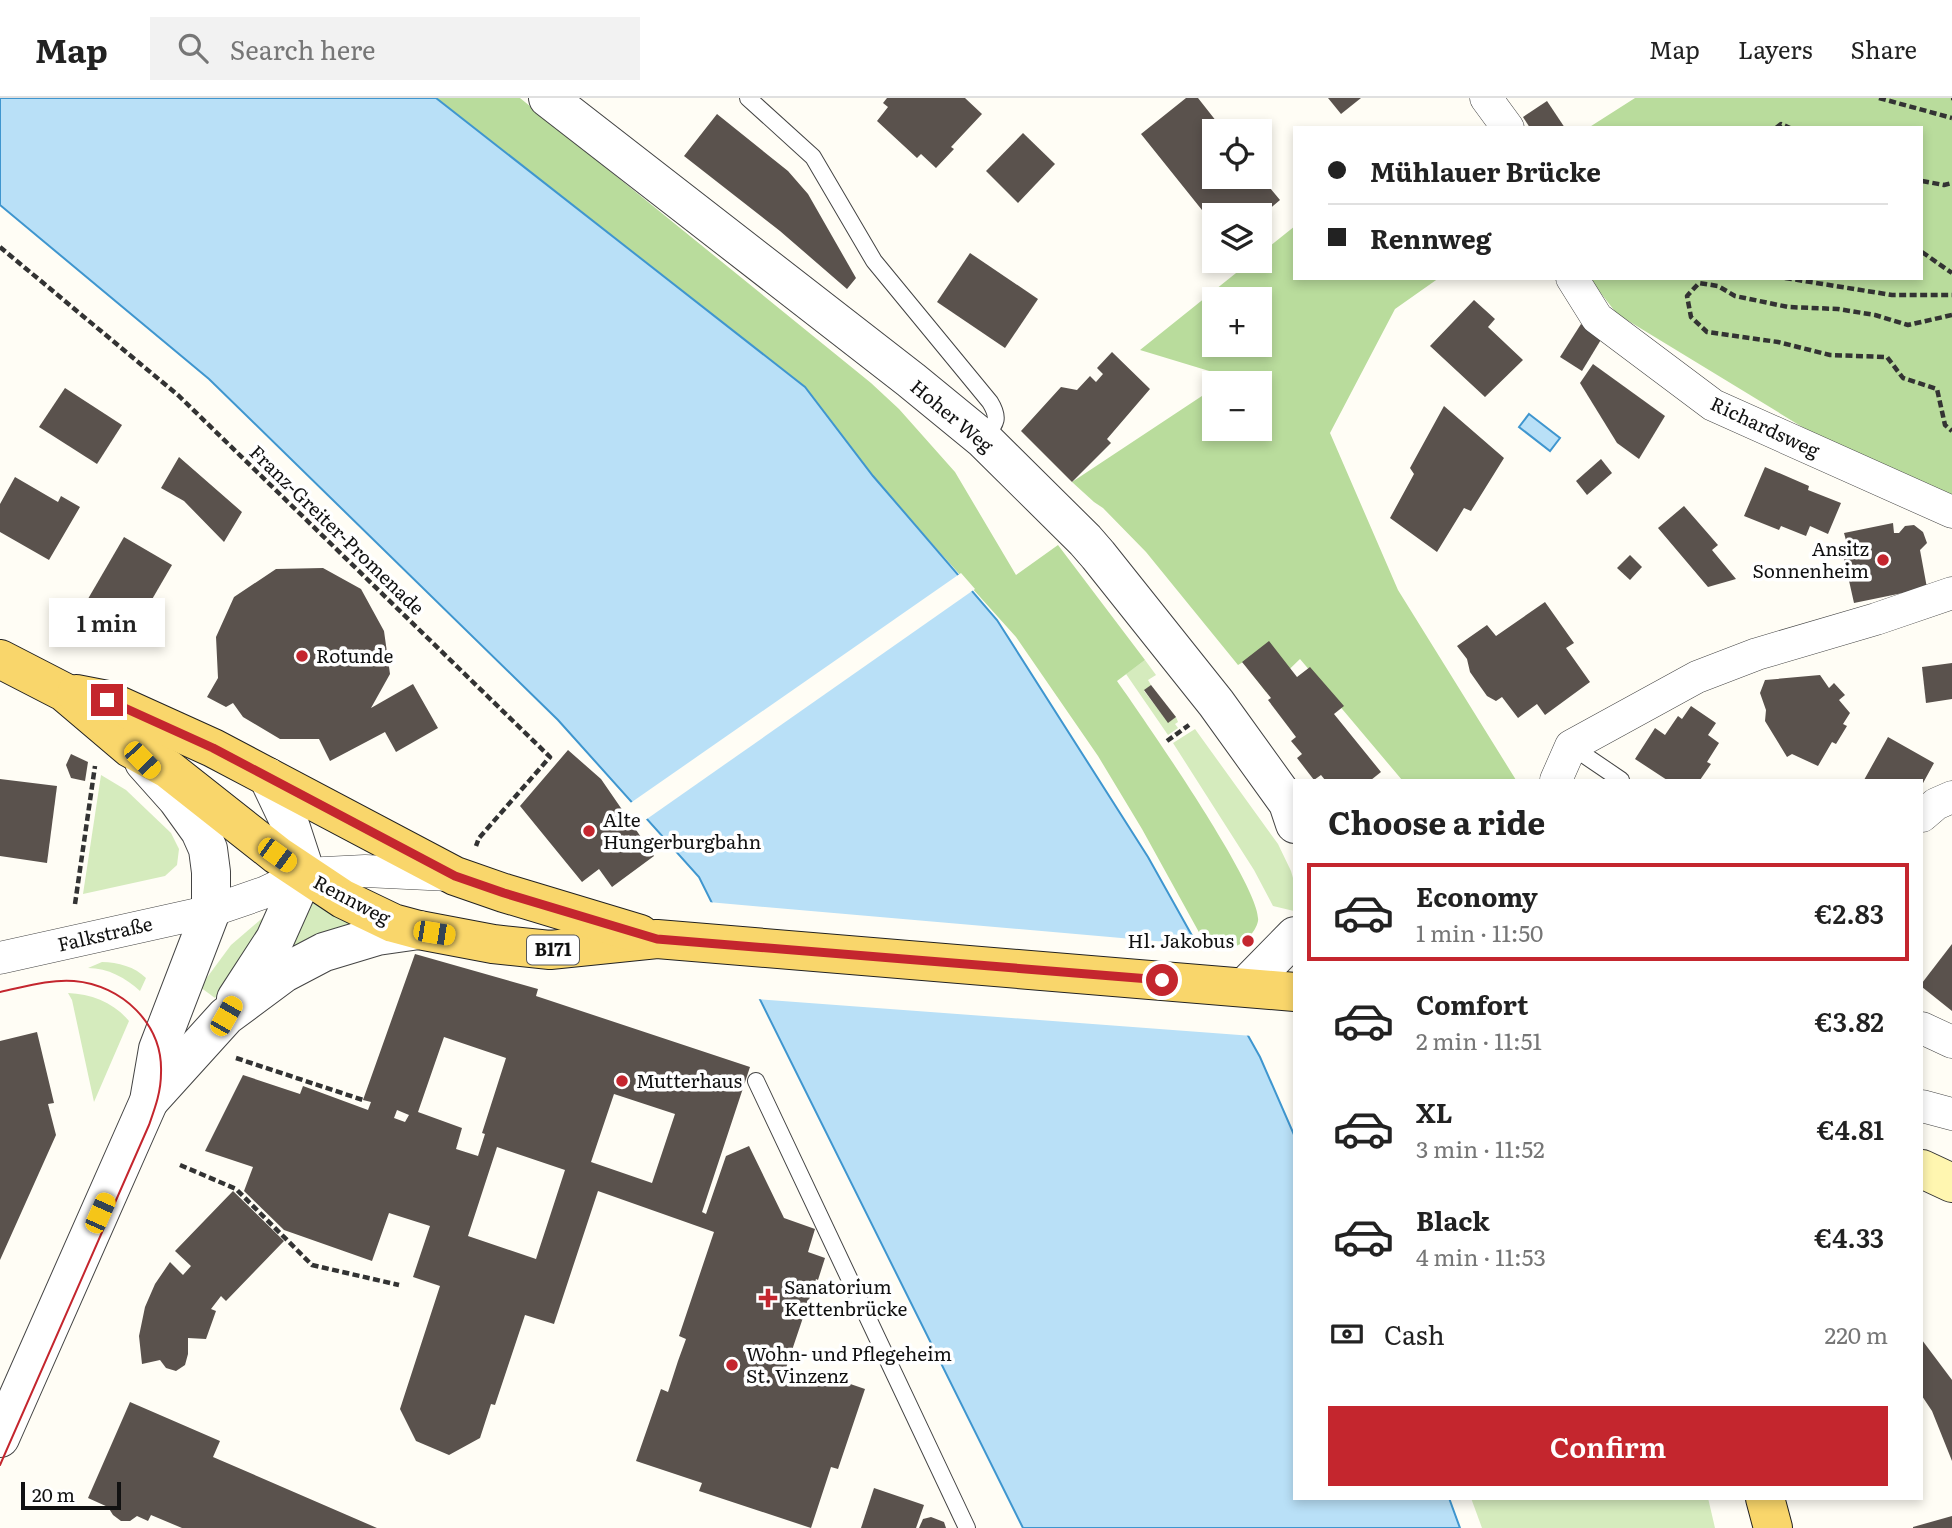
<!DOCTYPE html>
<meta charset="utf-8">
<style>
:root{--surface:#fff;--page:#f2f2f2;--text:#222;--muted:#767676;--line:#e0e0e0;--accent:#c4262e}
body{margin:0;font-family:Literata,serif;background:var(--page);color:var(--text);height:100vh;display:flex;flex-direction:column;font-size:26px;white-space:nowrap}
*{box-sizing:border-box;margin:0}
p{font-size:23px;color:var(--muted)}
.icon{flex:none;width:38px;height:38px;fill:none;stroke:currentColor;stroke-width:2;stroke-linecap:round;stroke-linejoin:round}
.map{position:relative;flex:1;overflow:hidden}
.panel{position:absolute;left:1293px;top:681px;width:630px;height:721px;display:flex;flex-direction:column;background:var(--surface);border-radius:0px;box-shadow:0 4px 10px #0003}
.panel>*{flex:none}
.hud{position:absolute;left:1293px;top:28px;width:630px;height:154px;border-radius:0px;box-shadow:0 4px 10px #0003;display:grid;align-content:center;height:154px;padding:0 35px;background:var(--surface)}
.controls{position:absolute;left:1202px;top:21px;display:grid;gap:14px}
.controls a{display:grid;place-items:center;width:70px;height:70px;border-radius:0px;background:var(--surface);box-shadow:0 4px 10px #0003;font-size:35px}
.scale{position:absolute;left:21px;bottom:18px;width:100px;box-sizing:border-box;padding-left:7px;border:4px solid #111;border-top:0;font-size:19px;line-height:24px;white-space:nowrap;color:#111;-webkit-text-stroke:5px #fff;paint-order:stroke}
.end{position:absolute;width:32px;height:32px;margin:-16px;border:9px solid #c4262e;background:#fff;box-shadow:0 0 0 4px #fff}
.from{border-radius:50%}
.bubble{position:absolute;height:49px;border-radius:0px;background:var(--surface);box-shadow:0 4px 10px #0003;font-size:23px;font-weight:600;line-height:49px;text-align:center}
.car{position:absolute;width:21px;height:42px;margin:-21px -10px;border-radius:9px;box-shadow:0 0 5px 2px #0007;background:linear-gradient(#f5c518 24%,#345 0 40%,#f5c518 0 76%,#345 0 86%,#f5c518 0)}
.hud b{display:flex;align-items:center;gap:24px;height:66px;font-size:26px}
.hud b+b{border-top:2px solid var(--line)}
.hud i{width:18px;height:18px;background:var(--text)}
ul{padding:0;list-style:none}
li{display:flex;align-items:center;gap:21px;height:98px;margin:0 14px 10px;padding:0 21px;border:4px solid transparent;border-radius:0px}
li div{flex:1}
li b{display:block;font-size:26px}
li em{font-style:normal;font-weight:600}
li.selected{border-color:var(--accent)}
li>.icon{width:63px;height:63px;stroke-width:1.5}
h2{padding:0 35px;font-size:32px;line-height:84px}
.pay{display:flex;align-items:center;gap:18px;height:77px;padding:0 35px;font-size:26px}
.pay p{margin-inline-start:auto}
.action{display:flex;gap:14px;margin-top:auto;padding:14px 35px}
.action a{flex:1;height:80px;border-radius:0px;background:var(--accent);color:#fff;font-size:28px;font-weight:600;line-height:80px;text-align:center}
header{display:flex;align-items:center;gap:42px;box-sizing:border-box;height:98px;padding:0 35px;background:var(--surface);border-bottom:2px solid var(--line)}
header strong{font-size:33px}
nav{display:flex;gap:38px;margin-inline-start:auto;font-size:24px}
.search{width:490px;height:63px;background:var(--page);display:flex;align-items:center;gap:18px;box-sizing:border-box;padding:0 24px;border-radius:0px;color:var(--muted);font-size:26px}
.map>svg:first-child{display:block}
.green{fill:#d5ebbd}
.forest{fill:#b9dc9c;fill-rule:evenodd}
.water{fill:#b9e0f7;stroke:#3f96cf;stroke-width:2}
.pier{fill:#fffdf5}
.building{fill:#5a524d;fill-rule:evenodd}
.lines{fill:none;stroke-linecap:round;stroke-linejoin:round}
.service-casing{stroke:#444;stroke-width:18}
.minor-casing{stroke:#444;stroke-width:33}
.tertiary-casing{stroke:#444;stroke-width:40}
.secondary-casing{stroke:#333;stroke-width:40}
.primary-casing{stroke:#222;stroke-width:40}
.path{stroke:#333;stroke-width:4.5;stroke-dasharray:7 3.5;stroke-linecap:butt}
.service{stroke:#fff;stroke-width:16}
.minor{stroke:#fff;stroke-width:32}
.tertiary{stroke:#fff;stroke-width:38}
.secondary{stroke:#fff6b0;stroke-width:38}
.primary{stroke:#f9d66b;stroke-width:38}
.tram{stroke:#c4262e;stroke-width:2}
.route{stroke:#c4262e;stroke-width:9}
.poi-dot{fill:#c4262e;stroke:#fff;stroke-width:2.5}
.labels{text-anchor:middle;stroke-width:7;stroke-linejoin:round;paint-order:stroke}
.shield{fill:#fff;stroke:#585858;stroke-width:2}
.shield-label{font-size:18px;font-weight:bold;fill:#111}
.street-label{font-size:19px;fill:#111;stroke:#fff}
.poi-label{font-size:19px;fill:#111;stroke:#fff;text-anchor:start}
</style>
<header>
<strong>Map</strong>
<div class="search"><svg class="icon" aria-label="search" viewBox="0 0 24 24"><circle cx="10" cy="10" r="6"/><path d="M15 15l6 6"/></svg>Search here</div>
<nav><a>Map</a><a>Layers</a><a>Share</a></nav>
</header>
<div class="map">
<svg width="1952" height="1430" viewBox="0 0 1952 1430">
<rect width="100%" height="100%" fill="#fffdf5"/>
<g class="green">
<polygon points="1145,562 1156,577 1148,582 1151,587 1144,593 1168,624 1176,619 1178,624 1175,626 1178,630 1168,637 1126,576"/>
<polygon points="1195,631 1278,746 1291,773 1295,787 1294,813 1273,808 1254,772 1173,645"/>
<polygon points="101,677 126,692 171,735 179,751 177,767 165,778 83,796"/>
<polygon points="311,804 355,828 296,855 286,845"/>
<polygon points="266,817 266,831 215,900 200,889 231,847"/>
<path d="M102,864C118,864 135,869 146,880L140,893C126,880 108,870 88,870Z"/>
<path d="M68,895C92,896 114,905 129,923L94,1004L72,902Z"/>
<polygon points="1471,1400 1708,1400 1715,1430 1482,1430"/>
</g>
<g class="forest">
<path d="M436,0H520L871,285L899,311L955,374L1016,477L1058,447L1145,562L1117,583C1141,617 1263,792 1258,823C1256,834 1243,847 1233,849C1225,851 1214,848 1206,847L1142,731L1098,658L1016,539L918,430L873,378L805,289Z"/>
<polygon points="1635,0 1952,0 1952,400 1868,369 1617,216 1589,180 1922,180 1922,30 1588,30"/>
<path d="M1295,128V180H1439L1395,211L1330,335L1398,492L1516,682H1402L1300,561L1266,594L1243,564L1238,567L1146,454L1103,410L1094,404L1072,384L1214,290V331H1260V285H1222L1229,279L1140,252L1251,163H1260V156ZM1214,201H1260V247H1214Z"/>
</g>
<g class="water">
<polygon points="0,0 436,0 805,289 873,378 997,522 1148,759 1260,959 1295,1039 1295,1400 1449,1400 1460,1430 1023,1430 699,779 558,622 209,281 0,107"/>
<polygon points="1529,316 1560,340 1550,353 1519,329"/>
</g>
<g class="pier">
<polygon points="961,475 975,491 644,723 629,706"/>
<polygon points="708,804 1201,847 1253,938 756,901"/>
</g>
<g class="building">
<polygon points="887,0 965,0 982,16 951,49 954,51 936,70 921,56 917,60 877,23 888,9 883,5"/>
<polygon points="1186,0 1198,0 1224,33 1214,33 1214,79 1261,79 1280,102 1260,119 1260,117 1214,117 1214,127 1141,36"/>
<polygon points="1328,0 1361,0 1341,16"/>
<polygon points="1547,3 1565,30 1530,30 1523,19"/>
<polygon points="717,16 788,73 808,96 856,180 847,191 780,133 684,58"/>
<polygon points="1023,35 1055,66 1018,105 986,73"/>
<polygon points="970,155 1038,201 1005,250 937,204"/>
<polygon points="1474,202 1495,221 1488,229 1523,262 1485,299 1430,248"/>
<polygon points="1581,226 1602,240 1582,273 1560,259"/>
<polygon points="1112,254 1150,291 1107,341 1111,345 1072,384 1021,333 1061,289 1077,292 1090,278 1096,284 1103,276 1097,270"/>
<polygon points="1593,266 1665,318 1639,361 1617,345 1580,285"/>
<polygon points="65,290 122,327 97,366 39,329"/>
<polygon points="1444,308 1504,360 1471,413 1464,410 1437,454 1390,420 1414,376 1410,370"/>
<polygon points="179,359 242,414 224,444 184,403 161,390"/>
<polygon points="1601,361 1612,375 1587,397 1576,383"/>
<polygon points="1765,369 1809,388 1808,392 1841,405 1828,436 1810,428 1806,438 1781,428 1779,432 1744,418"/>
<polygon points="15,379 58,404 61,398 80,409 49,462 0,434 0,406"/>
<polygon points="1684,408 1718,447 1712,452 1736,481 1708,489 1658,430"/>
<polygon points="1893,425 1894,435 1899,435 1905,428 1914,427 1923,434 1927,445 1920,452 1927,490 1854,505 1841,447 1847,446 1844,435"/>
<polygon points="124,439 172,467 133,534 85,506"/>
<polygon points="1630,457 1642,469 1630,482 1617,470"/>
<polygon points="323,470 361,491 384,533 390,576 371,610 413,586 438,630 396,654 385,634 330,663 319,641 280,641 243,619 233,605 226,609 207,599 218,580 216,539 234,499 276,471"/>
<polygon points="1545,504 1574,545 1566,550 1590,584 1545,617 1537,606 1518,620 1502,599 1496,603 1487,598 1470,574 1467,561 1457,548 1487,527 1496,538"/>
<polygon points="1269,543 1297,579 1310,569 1344,608 1334,616 1381,674 1371,682 1325,682 1321,677 1314,682 1297,660 1302,656 1291,643 1296,639 1268,602 1271,600 1242,564"/>
<polygon points="1952,565 1952,601 1926,605 1922,569"/>
<polygon points="1820,577 1829,590 1834,585 1845,597 1839,602 1850,615 1843,626 1847,628 1836,646 1832,644 1818,668 1792,656 1787,659 1765,623 1766,612 1760,595 1765,582"/>
<polygon points="1151,587 1176,619 1168,625 1144,592"/>
<polygon points="1691,608 1716,625 1708,637 1719,645 1707,664 1711,666 1700,682 1667,682 1635,661 1655,630 1665,637 1678,618 1682,621"/>
<polygon points="1888,639 1934,665 1922,687 1922,682 1864,682"/>
<polygon points="568,652 601,681 654,758 612,789 599,771 582,784 520,708"/>
<polygon points="71,656 88,664 85,683 71,680 66,667"/>
<polygon points="0,681 57,688 47,765 0,758"/>
<polygon points="1952,846 1952,913 1922,889 1922,885"/>
<path d="M415,856L538,891L536,898L750,969L702,1114L706,1116L726,1058L749,1048L784,1120L815,1131L808,1154L825,1160L818,1182L816,1181L786,1270L819,1282L821,1276L865,1291L838,1371L831,1369L811,1430L699,1393L702,1385L636,1363L661,1291L668,1294L678,1263L686,1241L679,1238L714,1134L598,1093L554,1226L525,1217L495,1307L491,1306L480,1340L449,1357L416,1343L400,1311L440,1188L413,1179L430,1128L389,1115L372,1163L284,1132L244,1093L253,1069L205,1053L243,977L300,996L303,988L368,1012L371,1004L363,1002ZM444,939L506,960L482,1035L485,1036L478,1058L456,1051L462,1030L418,1014ZM614,996L675,1016L652,1085L591,1064ZM397,1012L409,1017L405,1024L394,1020ZM497,1049L565,1072L536,1161L468,1138Z"/>
<polygon points="37,934 54,1005 48,1006 56,1037 0,1162 0,943"/>
<polygon points="233,1093 284,1143 226,1203 221,1198 211,1211 216,1213 206,1241 188,1240 188,1256 185,1267 176,1273 166,1270 160,1262 142,1266 139,1238 145,1209 155,1186 170,1164 183,1177 191,1168 175,1153"/>
<polygon points="1922,1242 1952,1282 1952,1363 1932,1313 1922,1298"/>
<polygon points="130,1304 220,1343 213,1359 377,1430 182,1430 151,1417 148,1423 137,1418 130,1423 121,1423 113,1417 108,1409 88,1400"/>
<polygon points="874,1390 924,1407 916,1430 861,1430"/>
<polygon points="1952,1418 1952,1430 1913,1430 1913,1429"/>
<polygon points="931,1419 944,1424 946,1430 919,1430 923,1421"/>
</g>
<g class="lines">
<g class="service-casing">
<g id="service">
<path d="M748,0L813,59L874,163L990,304C1001,322 995,326 983,341"/>
<polyline points="1571,648 1621,682"/>
<polyline points="756,983 967,1430"/>
</g>
</g>
<g class="minor-casing">
<g id="minor">
<polyline points="1486,0 1508,30"/>
<polyline points="1572,180 1597,220 1713,307 1952,414"/>
<polyline points="1556,682 1571,648 1697,579 1757,556 1876,521 1952,495"/>
<polyline points="1922,718 1936,706 1952,699"/>
<polyline points="0,860 211,813 266,794 304,776 365,773 450,777"/>
<polyline points="1922,930 1952,944"/>
<polyline points="1922,1008 1952,1016"/>
</g>
</g>
<g class="tertiary-casing">
<g id="tertiary">
<polyline points="548,0 911,282 983,341 1085,442 1098,457 1216,605 1288,705 1295,726"/>
<polyline points="1245,889 1295,838"/>
<polyline points="236,901 275,841 304,776 302,764 288,721 268,679"/>
<polyline points="149,1003 226,918 284,875 324,854 377,838 419,832"/>
<polyline points="0,1340 149,1003 158,951 211,813 211,774 208,751 200,733 177,701 144,664"/>
</g>
</g>
<g class="secondary-casing">
<polyline id="secondary" points="1922,1071 1952,1085"/>
</g>
<g class="primary-casing">
<g id="primary">
<polyline points="0,561 64,594 130,650 168,671 277,757 343,801 393,825 419,832 493,846 550,852 657,841 1295,894"/>
<polyline points="76,596 107,602 213,650 455,778 504,795 640,836"/>
<polyline points="1765,1400 1773,1430"/>
</g>
</g>
<g class="path">
<polyline points="1879,0 1952,20"/>
<polyline points="1951,0 1952,0"/>
<polyline points="1776,30 1781,26 1790,30"/>
<polyline points="1922,83 1944,87 1952,85"/>
<polyline points="0,149 179,298 550,659 479,740 476,748"/>
<polyline points="1922,154 1952,175"/>
<polyline points="1785,180 1892,197 1952,197"/>
<polyline points="1952,217 1908,227 1875,217 1838,211 1788,209 1735,198 1718,188 1699,185 1687,198 1691,219 1707,234 1778,244 1830,257 1887,259 1903,280 1937,291 1945,327 1952,333"/>
<polyline points="1167,643 1189,627"/>
<polyline points="75,806 95,668"/>
<polyline points="236,960 363,1002"/>
<polyline points="180,1067 236,1091 312,1167 399,1187"/>
</g>
<use href="#service" class="service"/>
<use href="#minor" class="minor"/>
<use href="#tertiary" class="tertiary"/>
<use href="#secondary" class="secondary"/>
<use href="#primary" class="primary"/>
<path class="tram" d="M0,894C24,889 50,881 74,883C122,887 163,926 161,975C161,994 155,1010 149,1027L0,1367"/>
</g>
<g class="lines">
<polyline class="route" points="107,602 213,650 455,778 504,795 657,841 1162,882"/>
</g>
<g class="poi-dot">
<circle cx="1883" cy="462" r="7"/>
<circle cx="302" cy="558" r="7"/>
<circle cx="589" cy="733" r="7"/>
<circle cx="1248" cy="843" r="7"/>
<circle cx="622" cy="983" r="7"/>
<path d="M764.5 1189.5h7v7h7v7h-7v7h-7v-7h-7v-7h7z"/>
<circle cx="732" cy="1267" r="7"/>
</g>
<g class="labels">
<rect class="shield" x="527" y="837.5" width="52" height="29" rx="5"/>
<g class="shield-label">
<text x="553" y="858">B171</text>
</g>
<g class="street-label">
<text transform="translate(952 318) rotate(40)" y="7">Hoher Weg</text>
<text transform="translate(1765 329) rotate(25)" y="7">Richardsweg</text>
<text transform="translate(337 432) rotate(44)" y="7">Franz-Greiter-Promenade</text>
<text transform="translate(352 802) rotate(28)" y="7">Rennweg</text>
<text transform="translate(105 836) rotate(-13)" y="7">Falkstraße</text>
</g>
<g class="poi-label">
<text x="1869" y="458" text-anchor="end">Ansitz<tspan x="1869" dy="22">Sonnenheim</tspan></text>
<text x="316" y="565">Rotunde</text>
<text x="603" y="729">Alte<tspan x="603" dy="22">Hungerburgbahn</tspan></text>
<text x="1234" y="850" text-anchor="end">Hl. Jakobus</text>
<text x="636" y="990">Mutterhaus</text>
<text x="784" y="1196">Sanatorium<tspan x="784" dy="22">Kettenbrücke</tspan></text>
<text x="746" y="1263">Wohn- und Pflegeheim<tspan x="746" dy="22">St. Vinzenz</tspan></text>
</g>
</g>
</svg>
<div class="controls">
<a><svg class="icon" aria-label="locate" viewBox="0 0 24 24"><circle cx="12" cy="12" r="6"/><path d="M12 2v4M12 18v4M2 12h4M18 12h4"/></svg></a>
<a><svg class="icon" aria-label="layers" viewBox="0 0 24 24"><path d="M12 4l9 5-9 5-9-5zM3 14l9 5 9-5"/></svg></a>
<a>+</a>
<a>−</a>
</div>
<div class="scale">20 m</div>
<i class="end from" style="left:1162px;top:882px"></i>
<i class="end" style="left:107px;top:602px"></i>
<div class="bubble" style="left:49px;top:500px;width:116px">1 min</div>
<i class="car" style="left:142px;top:662px;rotate:136deg"></i>
<i class="car" style="left:277px;top:757px;rotate:126deg"></i>
<i class="car" style="left:434px;top:835px;rotate:99deg"></i>
<i class="car" style="left:226px;top:918px;rotate:30deg"></i>
<i class="car" style="left:100px;top:1115px;rotate:24deg"></i>
<div class="hud">
<b><i class="from"></i>Mühlauer Brücke</b>
<b><i></i>Rennweg</b>
</div>
<section class="panel">
<h2>Choose a ride</h2>
<ul>
<li class="selected"><svg class="icon" aria-label="car" viewBox="0 0 24 24"><path d="M5 17H2v-5l4-1 3-4h7l3 4 3 1v5h-3M9 17h6M6 11h13"/><circle cx="7" cy="17" r="2"/><circle cx="17" cy="17" r="2"/></svg><div><b>Economy</b><p>1 min · 11:50</p></div><em>€2.83</em></li>
<li><svg class="icon" aria-label="car" viewBox="0 0 24 24"><path d="M5 17H2v-5l4-1 3-4h7l3 4 3 1v5h-3M9 17h6M6 11h13"/><circle cx="7" cy="17" r="2"/><circle cx="17" cy="17" r="2"/></svg><div><b>Comfort</b><p>2 min · 11:51</p></div><em>€3.82</em></li>
<li><svg class="icon" aria-label="car" viewBox="0 0 24 24"><path d="M5 17H2v-5l4-1 3-4h7l3 4 3 1v5h-3M9 17h6M6 11h13"/><circle cx="7" cy="17" r="2"/><circle cx="17" cy="17" r="2"/></svg><div><b>XL</b><p>3 min · 11:52</p></div><em>€4.81</em></li>
<li><svg class="icon" aria-label="car" viewBox="0 0 24 24"><path d="M5 17H2v-5l4-1 3-4h7l3 4 3 1v5h-3M9 17h6M6 11h13"/><circle cx="7" cy="17" r="2"/><circle cx="17" cy="17" r="2"/></svg><div><b>Black</b><p>4 min · 11:53</p></div><em>€4.33</em></li>
</ul>
<div class="pay"><svg class="icon" aria-label="cash" viewBox="0 0 24 24"><path d="M3 7h18v10H3z"/><circle cx="12" cy="12" r="2"/></svg>Cash<p>220 m</p></div>
<div class="action"><a>Confirm</a></div>
</section>
</div>
